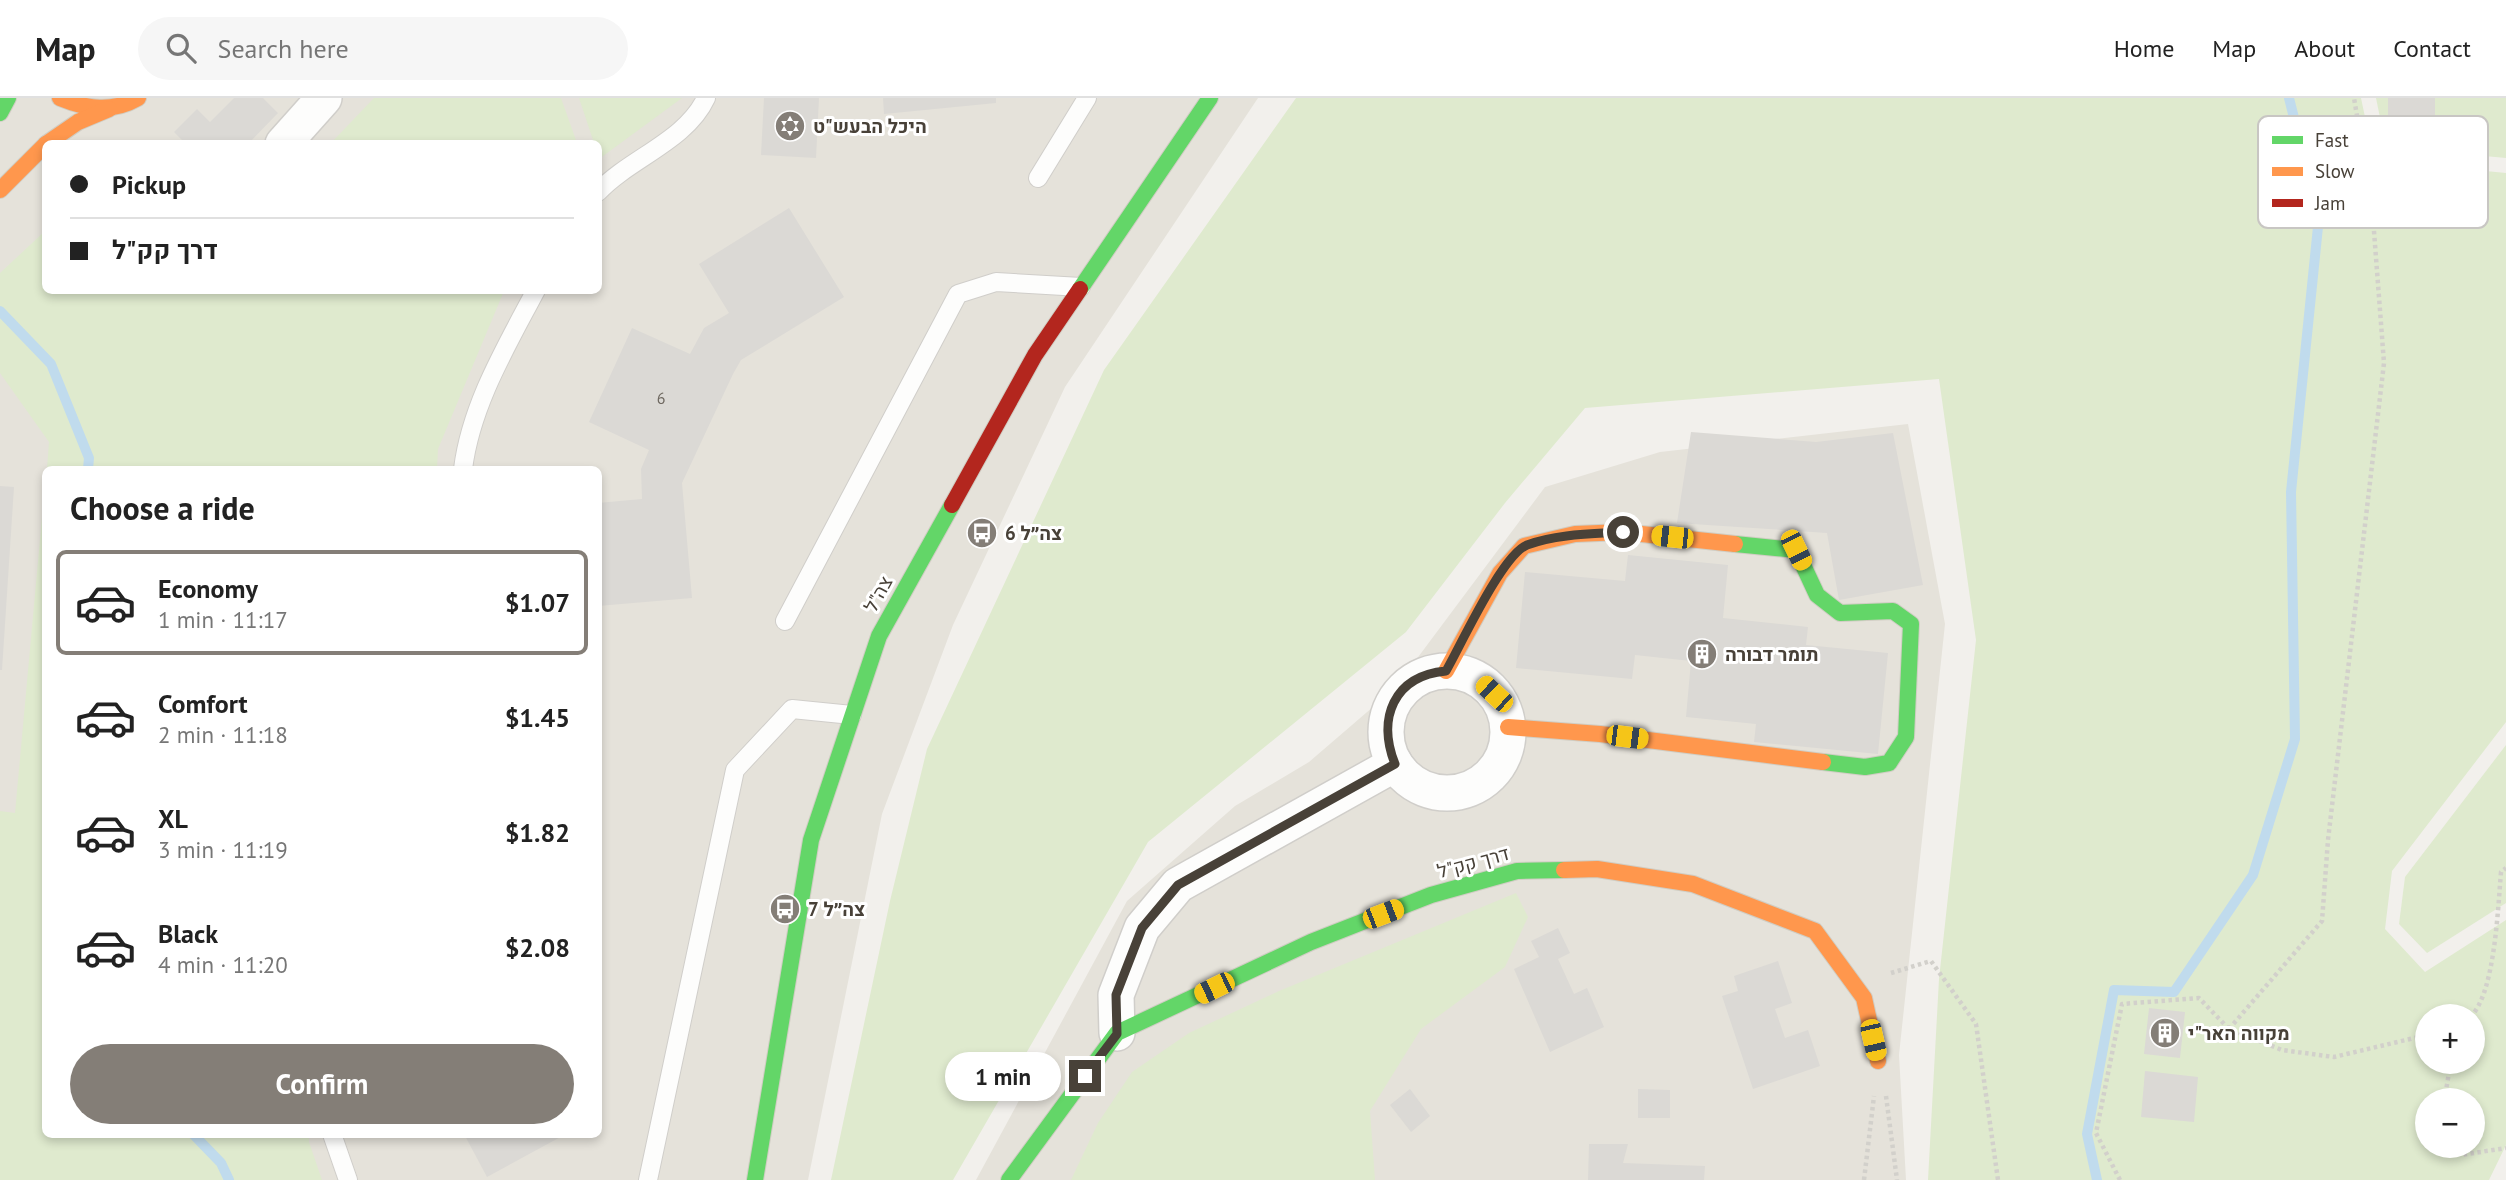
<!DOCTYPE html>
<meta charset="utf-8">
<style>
:root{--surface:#fff;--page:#f6f6f6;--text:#222;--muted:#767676;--line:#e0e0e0;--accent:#847e77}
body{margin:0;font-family:"PT Sans",Heebo,sans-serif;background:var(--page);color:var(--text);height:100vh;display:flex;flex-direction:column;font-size:26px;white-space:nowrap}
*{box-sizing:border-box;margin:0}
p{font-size:23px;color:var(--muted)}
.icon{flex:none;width:38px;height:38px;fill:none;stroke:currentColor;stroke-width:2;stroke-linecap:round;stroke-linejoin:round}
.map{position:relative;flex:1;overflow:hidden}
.side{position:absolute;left:42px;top:368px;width:560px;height:672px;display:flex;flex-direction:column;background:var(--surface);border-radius:10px;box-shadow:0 4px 10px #0003}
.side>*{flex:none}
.hud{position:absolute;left:42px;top:42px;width:560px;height:154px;border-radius:10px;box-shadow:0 4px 10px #0003;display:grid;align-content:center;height:154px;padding:0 28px;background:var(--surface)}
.tools{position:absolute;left:2415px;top:906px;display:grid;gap:14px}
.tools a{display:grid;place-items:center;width:70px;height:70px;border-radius:50%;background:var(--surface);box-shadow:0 4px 10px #0003;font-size:35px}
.end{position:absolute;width:32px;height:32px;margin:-16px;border:9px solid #484138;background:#fff;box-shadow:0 0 0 4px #fff}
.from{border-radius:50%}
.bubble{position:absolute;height:49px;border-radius:24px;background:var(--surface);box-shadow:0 4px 10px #0003;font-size:23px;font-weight:600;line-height:49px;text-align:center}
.car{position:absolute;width:21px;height:42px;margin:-21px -10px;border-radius:9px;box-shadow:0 0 5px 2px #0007;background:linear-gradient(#f5c518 24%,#345 0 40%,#f5c518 0 76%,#345 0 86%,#f5c518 0)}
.hud b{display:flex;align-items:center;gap:24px;height:66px;font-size:26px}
.hud b+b{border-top:2px solid var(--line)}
.hud i{width:18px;height:18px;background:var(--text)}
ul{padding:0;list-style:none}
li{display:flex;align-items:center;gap:21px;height:105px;margin:0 14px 10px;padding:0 14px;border:4px solid transparent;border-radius:10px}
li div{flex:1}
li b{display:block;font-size:26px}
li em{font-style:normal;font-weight:600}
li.current{border-color:var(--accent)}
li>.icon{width:63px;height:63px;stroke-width:1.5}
h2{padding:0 28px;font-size:32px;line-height:84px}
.action{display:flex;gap:14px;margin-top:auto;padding:14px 28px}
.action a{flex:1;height:80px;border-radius:42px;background:var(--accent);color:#fff;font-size:28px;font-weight:600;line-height:80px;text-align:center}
header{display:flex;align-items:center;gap:42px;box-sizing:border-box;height:98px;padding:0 35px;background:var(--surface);border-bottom:2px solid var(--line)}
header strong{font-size:33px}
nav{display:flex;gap:38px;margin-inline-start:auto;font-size:24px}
.search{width:490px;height:63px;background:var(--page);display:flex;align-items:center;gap:18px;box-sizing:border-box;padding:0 24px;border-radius:38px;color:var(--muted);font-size:26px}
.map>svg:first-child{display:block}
.residential{fill:#e5e2da;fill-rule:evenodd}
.green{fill:#dfeace;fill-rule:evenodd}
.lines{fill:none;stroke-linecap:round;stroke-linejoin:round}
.stream{stroke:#c0dbed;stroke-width:10}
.building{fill:#dbd9d5}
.lane-casing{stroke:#d0ceca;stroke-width:20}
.street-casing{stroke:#d0ceca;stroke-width:38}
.fast-casing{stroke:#d0cdc3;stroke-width:18}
.slow-casing{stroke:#d0cdc3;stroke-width:18}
.jam-casing{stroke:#d0cdc3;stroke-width:18}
.path{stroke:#d2d0cb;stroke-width:4.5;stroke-dasharray:3.5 3.5;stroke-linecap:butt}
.lane{stroke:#fdfdfc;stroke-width:18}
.street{stroke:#fdfdfc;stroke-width:35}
.fast{stroke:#63d668;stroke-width:16}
.slow{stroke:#ff974d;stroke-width:16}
.jam{stroke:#b3261e;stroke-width:16}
.route{stroke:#484138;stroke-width:9}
.labels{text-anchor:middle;stroke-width:6;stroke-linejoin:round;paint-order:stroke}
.number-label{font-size:16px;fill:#6e6860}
.poi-label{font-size:19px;font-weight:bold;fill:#484138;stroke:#fff;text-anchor:start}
.street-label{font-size:19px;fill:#484138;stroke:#fff}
.key{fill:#fff;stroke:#c8c6c3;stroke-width:2}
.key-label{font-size:19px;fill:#484138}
</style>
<header>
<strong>Map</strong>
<div class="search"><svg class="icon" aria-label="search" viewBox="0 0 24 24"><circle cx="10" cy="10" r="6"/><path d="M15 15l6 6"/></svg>Search here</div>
<nav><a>Home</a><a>Map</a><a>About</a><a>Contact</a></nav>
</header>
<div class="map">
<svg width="2506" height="1082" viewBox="0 0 2506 1082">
<rect width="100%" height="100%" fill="#f2f0ec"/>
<g class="residential">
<path d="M0,0H1258L1065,289L953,527L882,716L808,1082H0ZM46,46H598V192H46ZM46,371H598V1036H46Z"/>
<polygon points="1908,326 1945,526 1899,957 1906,1082 976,1082 1127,803 1235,708 1309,664 1395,590 1545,389 1660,354"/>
</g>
<g class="green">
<polygon points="374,0 561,0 577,45 331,45"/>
<polygon points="579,0 682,0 599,61 598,46 594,45"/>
<path d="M1296,0H2361L2374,62L2506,75V624L2392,773L2385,831L2425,874L2506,822V1047L2489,1082H1928L1939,881L1976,542L1939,281L1585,310L1505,405L1406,534L1148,744L953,1082H831L890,803L927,651L1104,272ZM2427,919H2473V964H2427ZM2427,1003H2473V1048H2427Z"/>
<polygon points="2376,0 2506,0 2506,60 2386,49"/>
<polygon points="45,133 46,192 504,193 438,351 437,371 47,371 49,344 0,275 0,175"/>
<polygon points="45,387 46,1036 309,1036 309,1044 322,1082 0,1082 0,713 15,715"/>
<polygon points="2506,647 2506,805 2427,855 2399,826 2405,779"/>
<polygon points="1516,795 1528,819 1505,869 1421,931 1370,1013 1375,1082 1071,1082 1098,1025 1132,974 1189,935 1279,893"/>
</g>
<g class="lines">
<g class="stream">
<polyline points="0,213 51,266 89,360 88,371"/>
<polyline points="193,1036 221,1065 229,1082"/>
<polyline points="2097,1082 2087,1036 2114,892 2174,894 2253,777 2295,641 2291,394 2319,119 2289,0"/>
</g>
</g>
<g class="building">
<polygon points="234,0 263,0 278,15 248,46 186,46 174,34 197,11 210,24"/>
<polygon points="764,0 819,0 816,60 761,57"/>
<polygon points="883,0 996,0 996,5 884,16"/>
<rect x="2388" y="0" width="47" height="23"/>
<polygon points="789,110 844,199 741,262 733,276 682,385 692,500 598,508 598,405 642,401 641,371 649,352 589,324 632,230 690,256 704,230 729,215 699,166"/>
<polygon points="1691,334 1816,344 1893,335 1923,487 1839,502 1827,435 1677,425"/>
<polygon points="0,388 14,389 2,572 0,572"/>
<polygon points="1628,457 1728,467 1723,520 1808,529 1806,547 1888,555 1878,656 1754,644 1756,626 1686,619 1691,563 1635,557 1632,581 1516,570 1525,474 1625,483"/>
<polygon points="1558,830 1570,855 1558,861 1574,896 1587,890 1604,929 1550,954 1514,871 1539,859 1531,843"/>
<polygon points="1778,863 1792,905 1775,911 1785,940 1808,932 1820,968 1753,991 1722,898 1738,893 1734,878"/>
<polygon points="2149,910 2185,914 2180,960 2144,956"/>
<polygon points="2145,973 2198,979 2194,1024 2141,1019"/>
<polygon points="1410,991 1430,1018 1411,1034 1390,1007"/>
<polygon points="1638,991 1670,992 1670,1020 1638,1020"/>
<polygon points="464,1036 566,1036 487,1079"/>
<polygon points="1589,1046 1628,1046 1623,1065 1705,1068 1704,1082 1588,1082"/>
</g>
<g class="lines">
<g class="lane-casing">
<g id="lane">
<polyline points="1038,80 1087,0"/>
<path d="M598,94C630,60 686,43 706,0"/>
<path d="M463,371C471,307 506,249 536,192"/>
<polyline points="785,523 958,196 996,184 1081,189"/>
<polyline points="332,1036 348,1082"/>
<polyline points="648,1082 735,672 792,611 852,617"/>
</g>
</g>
<g class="street-casing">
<g id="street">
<polyline points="283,46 324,0"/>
<circle cx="1447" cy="634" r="61"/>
<polyline points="1117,935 1116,897 1142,830 1178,787 1395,666"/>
</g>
</g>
<g class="fast-casing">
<g id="fast">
<polyline points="0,15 8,0"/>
<polyline points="1080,191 1210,0"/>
<polyline points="1735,446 1796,452 1817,497 1840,515 1893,513 1911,526 1906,639 1889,665 1865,669 1823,664"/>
<polyline points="755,1082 811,742 879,538 952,407"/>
<polyline points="1009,1082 1117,935 1311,844 1431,797 1517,773 1564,772"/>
</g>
</g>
<g class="slow-casing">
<g id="slow">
<path d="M60,0C87,11 112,15 138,0"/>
<polyline points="46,46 78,24 109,11"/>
<polyline points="0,92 46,46"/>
<polyline points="1446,573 1500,475 1524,448 1575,436 1623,434 1735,446"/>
<polyline points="1508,629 1600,636 1823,664"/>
<polyline points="1564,772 1597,771 1693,786 1815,833 1864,900 1878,963"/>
</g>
</g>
<g class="jam-casing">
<polyline id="jam" points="952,407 1035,257 1080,191"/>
</g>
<g class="path">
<polyline points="1891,875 1931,863 1976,926 1998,1082"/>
<path d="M2470,919C2495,897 2498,808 2501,774L2506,770"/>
<polyline points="2229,931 2322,823 2328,742 2384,265 2372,107 2354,0"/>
<polyline points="1886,998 1897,1082"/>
<polyline points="2444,1003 2451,964"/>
<polyline points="2454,1048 2461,1057 2506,1050"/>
<polyline points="1864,1082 1874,998"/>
<polyline points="2120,1082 2096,1035 2122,906 2199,900 2229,931 2282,952 2334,959 2427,937"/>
</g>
<use href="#lane" class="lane"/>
<use href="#street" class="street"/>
<use href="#fast" class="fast"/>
<use href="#slow" class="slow"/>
<use href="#jam" class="jam"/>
</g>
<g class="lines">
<path class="route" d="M1085,978L1117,936L1116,897L1142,830L1178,787L1395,666C1377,621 1393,578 1446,573C1461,547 1502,457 1527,447C1557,436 1591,436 1623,434"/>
</g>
<defs>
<g id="synagogue-disc" transform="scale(1.575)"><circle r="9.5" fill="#847e77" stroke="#fff"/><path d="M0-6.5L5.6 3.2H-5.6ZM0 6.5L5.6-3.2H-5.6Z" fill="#fff"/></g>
<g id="bus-disc" transform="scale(1.575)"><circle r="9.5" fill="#847e77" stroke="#fff"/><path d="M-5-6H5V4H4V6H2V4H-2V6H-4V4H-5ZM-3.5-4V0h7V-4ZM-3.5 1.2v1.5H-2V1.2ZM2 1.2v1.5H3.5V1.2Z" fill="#fff"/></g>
<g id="building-disc" transform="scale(1.575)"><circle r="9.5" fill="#847e77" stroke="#fff"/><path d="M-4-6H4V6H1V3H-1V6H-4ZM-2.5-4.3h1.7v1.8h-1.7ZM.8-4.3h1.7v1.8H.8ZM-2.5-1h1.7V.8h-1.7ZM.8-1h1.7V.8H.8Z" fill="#fff"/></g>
</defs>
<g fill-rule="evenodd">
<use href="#synagogue-disc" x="790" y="28"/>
<use href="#bus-disc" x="982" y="435"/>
<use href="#building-disc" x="1702" y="556"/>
<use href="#bus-disc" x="785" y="811"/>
<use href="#building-disc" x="2165" y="935"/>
</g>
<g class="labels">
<g class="number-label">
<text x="661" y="306">6</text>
</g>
<g class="poi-label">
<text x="813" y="35">היכל הבעש"ט</text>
<text x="1005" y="442">צה״ל 6</text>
<text x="1725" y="563">תומר דבורה</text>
<text x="808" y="818">צה״ל 7</text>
<text x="2188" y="942">מקווה האר"י</text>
</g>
<g class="street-label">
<text transform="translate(878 496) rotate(-61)" y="7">צה"ל</text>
<text transform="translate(1473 764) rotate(-15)" y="7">דרך קק"ל</text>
</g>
</g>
<rect x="2258" y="18" width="230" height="112" rx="10" class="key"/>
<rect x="2272" y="38" width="31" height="8" fill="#63d668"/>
<rect x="2272" y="69" width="31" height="9" fill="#ff974d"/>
<rect x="2272" y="101" width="31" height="8" fill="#b3261e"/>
<g class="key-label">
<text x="2315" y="49">Fast</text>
<text x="2315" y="80">Slow</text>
<text x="2315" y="112">Jam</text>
</g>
</svg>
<div class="tools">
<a>+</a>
<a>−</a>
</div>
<i class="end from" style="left:1623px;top:434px"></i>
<i class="end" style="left:1085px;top:978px"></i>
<div class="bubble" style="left:945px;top:954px;width:116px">1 min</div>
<i class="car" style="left:1672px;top:439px;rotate:276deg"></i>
<i class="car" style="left:1796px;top:452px;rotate:154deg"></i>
<i class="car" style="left:1494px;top:596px;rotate:313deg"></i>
<i class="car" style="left:1627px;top:639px;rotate:97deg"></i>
<i class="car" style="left:1383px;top:816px;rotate:69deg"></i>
<i class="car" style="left:1214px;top:890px;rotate:244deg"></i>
<i class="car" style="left:1873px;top:942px;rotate:167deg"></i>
<div class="hud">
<b><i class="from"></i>Pickup</b>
<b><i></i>דרך קק&quot;ל</b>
</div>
<section class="side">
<h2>Choose a ride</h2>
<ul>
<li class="current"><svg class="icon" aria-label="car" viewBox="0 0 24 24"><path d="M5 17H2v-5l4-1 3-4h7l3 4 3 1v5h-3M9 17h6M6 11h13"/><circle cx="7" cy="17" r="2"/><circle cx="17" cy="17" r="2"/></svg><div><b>Economy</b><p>1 min · 11:17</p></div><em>$1.07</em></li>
<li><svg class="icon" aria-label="car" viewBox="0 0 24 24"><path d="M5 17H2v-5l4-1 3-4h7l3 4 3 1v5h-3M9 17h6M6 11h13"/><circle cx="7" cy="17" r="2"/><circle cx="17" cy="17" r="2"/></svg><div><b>Comfort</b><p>2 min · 11:18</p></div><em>$1.45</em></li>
<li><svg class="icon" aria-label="car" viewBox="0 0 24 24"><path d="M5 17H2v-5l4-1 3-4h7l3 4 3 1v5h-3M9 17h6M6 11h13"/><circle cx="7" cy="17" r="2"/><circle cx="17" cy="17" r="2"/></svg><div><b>XL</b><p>3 min · 11:19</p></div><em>$1.82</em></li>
<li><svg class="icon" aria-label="car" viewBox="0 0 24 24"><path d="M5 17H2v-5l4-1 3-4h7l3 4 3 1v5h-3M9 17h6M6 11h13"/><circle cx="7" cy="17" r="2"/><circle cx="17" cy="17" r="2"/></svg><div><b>Black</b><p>4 min · 11:20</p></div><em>$2.08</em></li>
</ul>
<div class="action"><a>Confirm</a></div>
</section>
</div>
